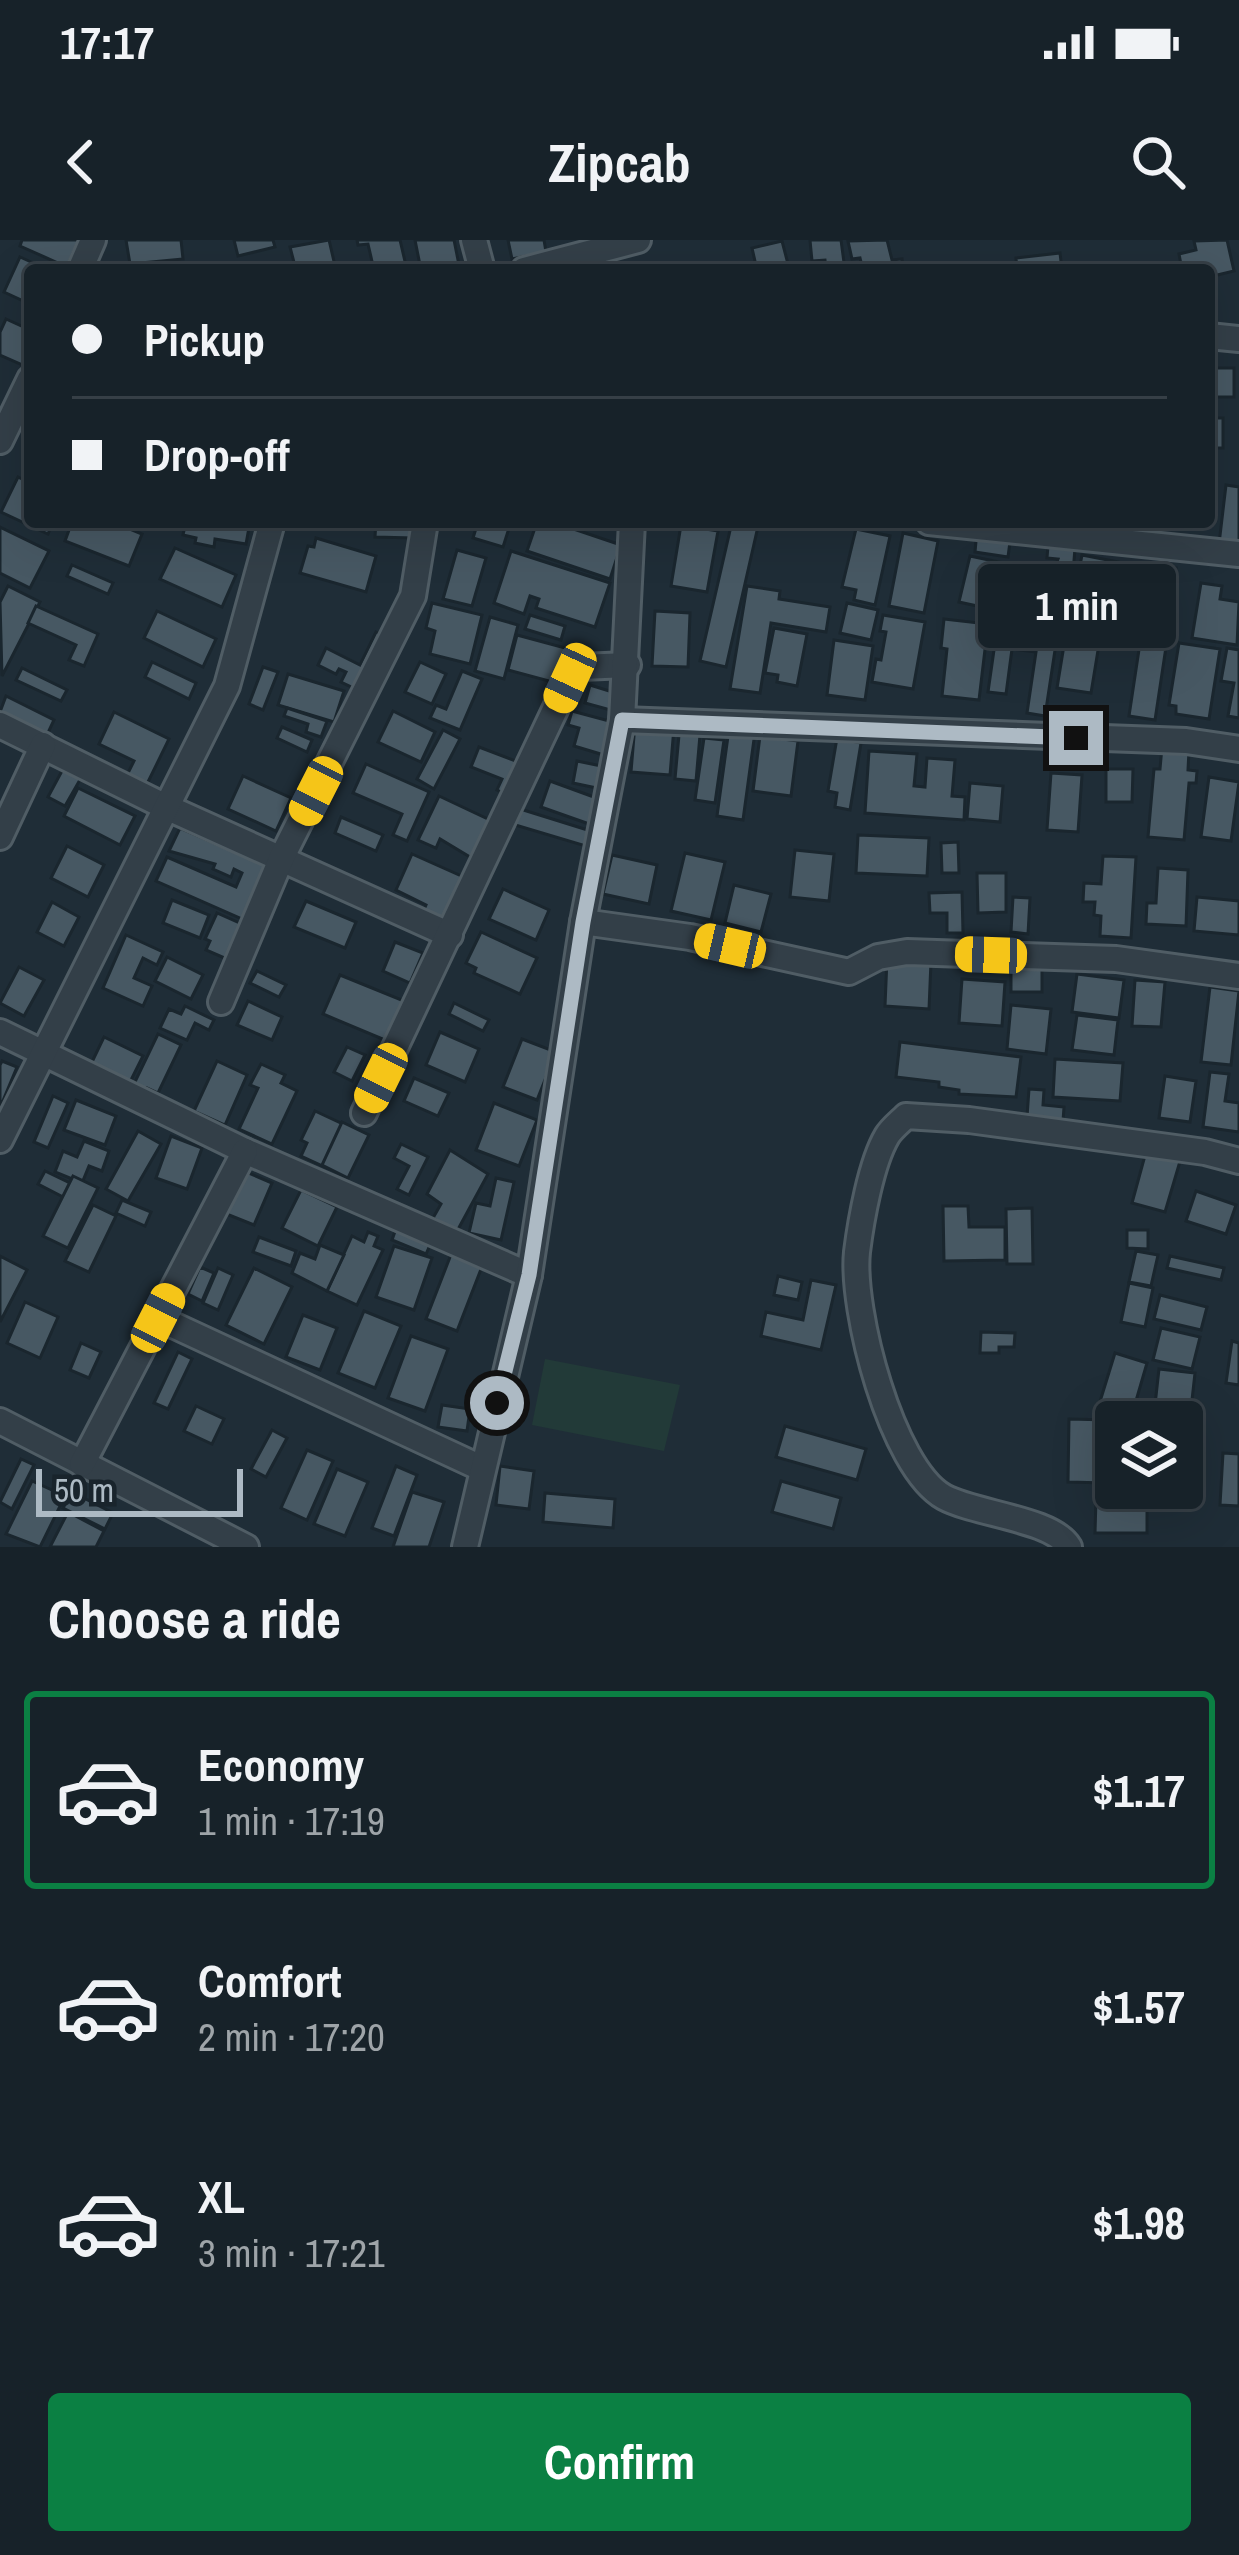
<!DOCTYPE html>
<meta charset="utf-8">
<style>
:root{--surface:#172229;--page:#202a31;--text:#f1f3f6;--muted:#9ea4a8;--line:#363f46;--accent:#0b8043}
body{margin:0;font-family:"Archivo Narrow",sans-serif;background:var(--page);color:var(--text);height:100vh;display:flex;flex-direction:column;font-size:45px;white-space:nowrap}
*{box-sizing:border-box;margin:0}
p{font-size:39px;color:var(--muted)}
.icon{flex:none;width:66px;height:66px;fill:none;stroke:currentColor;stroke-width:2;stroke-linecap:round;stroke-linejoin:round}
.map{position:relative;height:1307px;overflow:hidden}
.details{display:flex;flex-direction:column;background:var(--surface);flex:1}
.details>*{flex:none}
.top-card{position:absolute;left:24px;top:24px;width:1191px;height:264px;border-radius:12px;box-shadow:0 12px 48px #0002,0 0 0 3px var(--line);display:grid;align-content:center;height:264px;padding:0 48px;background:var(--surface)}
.tools{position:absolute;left:1095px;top:1161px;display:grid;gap:24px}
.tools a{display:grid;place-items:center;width:108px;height:108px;border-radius:12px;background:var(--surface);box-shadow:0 12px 48px #0002,0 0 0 3px var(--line);font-size:60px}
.scale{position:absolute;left:36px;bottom:30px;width:207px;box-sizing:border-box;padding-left:12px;border:6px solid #adbac4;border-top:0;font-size:33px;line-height:42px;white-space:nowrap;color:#adbac4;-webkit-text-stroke:9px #19242c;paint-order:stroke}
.end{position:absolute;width:54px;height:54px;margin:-27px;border:15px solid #adbac4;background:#111;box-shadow:0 0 0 6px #111}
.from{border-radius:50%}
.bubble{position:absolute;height:84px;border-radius:12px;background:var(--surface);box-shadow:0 12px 48px #0002,0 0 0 3px var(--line);font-size:39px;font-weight:800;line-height:84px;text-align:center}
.car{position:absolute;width:36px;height:72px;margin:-36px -18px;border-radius:15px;box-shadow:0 0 9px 3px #0007;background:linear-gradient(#f5c518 24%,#345 0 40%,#f5c518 0 76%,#345 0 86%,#f5c518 0)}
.top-card b{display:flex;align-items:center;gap:42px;height:114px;font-size:45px}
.top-card b+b{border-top:3px solid var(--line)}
.top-card i{width:30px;height:30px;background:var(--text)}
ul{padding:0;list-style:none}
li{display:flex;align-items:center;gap:36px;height:198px;margin:0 24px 18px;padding:0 24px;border:6px solid transparent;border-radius:12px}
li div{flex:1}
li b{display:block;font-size:45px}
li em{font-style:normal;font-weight:800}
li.active{border-color:var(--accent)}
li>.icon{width:108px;height:108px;stroke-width:1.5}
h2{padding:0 48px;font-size:54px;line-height:144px}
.button{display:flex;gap:24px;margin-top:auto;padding:24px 48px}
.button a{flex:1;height:138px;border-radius:12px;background:var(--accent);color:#fff;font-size:48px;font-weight:800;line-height:138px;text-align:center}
.status{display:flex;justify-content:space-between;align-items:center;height:84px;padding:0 60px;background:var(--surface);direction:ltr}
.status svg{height:33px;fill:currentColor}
header{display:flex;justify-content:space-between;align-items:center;height:156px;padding:0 48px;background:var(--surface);font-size:54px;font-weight:800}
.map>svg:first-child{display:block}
.green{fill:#223a38}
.building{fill:#475863;stroke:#1a262e;stroke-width:3}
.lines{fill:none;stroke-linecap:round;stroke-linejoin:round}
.street-casing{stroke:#505d65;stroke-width:30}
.street{stroke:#333f48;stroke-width:24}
.route{stroke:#adbac4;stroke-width:15}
</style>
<div class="status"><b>17:17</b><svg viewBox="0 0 49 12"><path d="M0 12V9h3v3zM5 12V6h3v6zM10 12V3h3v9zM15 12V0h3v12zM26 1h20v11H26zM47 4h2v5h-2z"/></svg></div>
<header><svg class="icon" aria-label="back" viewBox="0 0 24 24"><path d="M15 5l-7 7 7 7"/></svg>Zipcab<svg class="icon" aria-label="search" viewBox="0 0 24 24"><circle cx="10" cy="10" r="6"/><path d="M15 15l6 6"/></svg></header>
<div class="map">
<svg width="1239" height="1307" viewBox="0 0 1239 1307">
<rect width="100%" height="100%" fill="#1f2d37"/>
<polygon class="green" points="545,1119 680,1145 664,1211 532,1185"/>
<g class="building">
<polygon points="22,0 79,0 67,27 20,6"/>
<polygon points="126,0 181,0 183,19 130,24"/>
<polygon points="234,0 273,0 275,7 238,16"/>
<polygon points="329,0 336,30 296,30 290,7"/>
<polygon points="357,0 400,0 407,30 374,30 368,4 358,5"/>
<polygon points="415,0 454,0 460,30 421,30"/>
<polygon points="508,0 544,0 546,12 512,19"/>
<polygon points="810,0 841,0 845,30 826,30 825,20 812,21"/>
<polygon points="887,0 892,20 902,19 903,30 863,30 860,18 852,19 848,1"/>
<polygon points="1227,0 1234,31 1209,37 1209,30 1182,30 1179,14 1196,10 1194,1"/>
<polygon points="782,1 788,24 757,30 752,8"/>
<polygon points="1060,13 1062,30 1017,30 1016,18"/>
<polygon points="20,17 49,30 30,30 30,64 4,52"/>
<polygon points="6,79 30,90 30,116 25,126 0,115 0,92"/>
<rect x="1209" y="128" width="25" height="29"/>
<rect x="1209" y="178" width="14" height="30"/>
<polygon points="18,237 30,243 30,282 53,282 48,294 1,272"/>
<polygon points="1226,245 1239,247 1239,307 1219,304"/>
<polygon points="72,282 113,282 142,294 129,326 65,301"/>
<polygon points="186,282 250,282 246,304 215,299 214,307 195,303 196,298 183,295"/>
<polygon points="376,282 414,282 414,298 375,297"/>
<polygon points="478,282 511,282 503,307 473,298"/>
<polygon points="537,282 553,282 621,305 610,339 527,311"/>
<polygon points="732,282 759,282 726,427 700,421"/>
<polygon points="681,285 718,291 707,352 671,346"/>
<polygon points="0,287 49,311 30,348 0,333"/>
<polygon points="856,289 890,296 875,365 854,360 856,350 842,347"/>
<polygon points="977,290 1011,294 1008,317 975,312"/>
<polygon points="903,293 938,301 924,373 889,366"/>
<polygon points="316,298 376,316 366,352 300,333 308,306 314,307"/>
<polygon points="1048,306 1075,308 1072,345 1057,344 1057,335 1052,334 1058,319 1047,318"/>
<polygon points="175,308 236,335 222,367 160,339"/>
<polygon points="457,310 486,318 472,366 443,359"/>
<polygon points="511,311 610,343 595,387 536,368 539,359 530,356 524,374 494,363"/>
<polygon points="1082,315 1118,322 1106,385 1070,378"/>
<polygon points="970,316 1003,323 991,369 959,362"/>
<polygon points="1146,324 1176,328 1172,366 1136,362 1138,344 1144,345"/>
<polygon points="72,325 113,343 108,354 67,336"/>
<polygon points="1038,337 1056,340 1050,381 1010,376 1015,344 1037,347"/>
<polygon points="1201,343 1222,346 1220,359 1239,362 1237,405 1192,398"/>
<polygon points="8,346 40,362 2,436 0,362"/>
<polygon points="747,346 780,351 779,359 830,367 826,392 771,383 760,453 730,449"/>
<polygon points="432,363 482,375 470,424 430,414 435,391 426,388"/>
<polygon points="847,363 878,370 871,400 840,393"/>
<polygon points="36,366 98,394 84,426 69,420 76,405 28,383"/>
<polygon points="157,371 216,399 203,427 144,398"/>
<polygon points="655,371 690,373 688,427 652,426"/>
<polygon points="530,375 565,386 561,400 525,389"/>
<polygon points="883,375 925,382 913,449 872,442 876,419 881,420 886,392 880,391"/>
<polygon points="490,377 518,385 504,439 475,431"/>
<polygon points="944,379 988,384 979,460 942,456 947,409 941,408"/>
<polygon points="1067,387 1101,392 1091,453 1057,448"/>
<polygon points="774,388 807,394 797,446 777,442 778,435 765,433"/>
<polygon points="997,389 1057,397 1045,476 1027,473 1036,412 1012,409 1006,454 988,452"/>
<polygon points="376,392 391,399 364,453 341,442 346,432 339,429 336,434 318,425 326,408 360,425"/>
<polygon points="517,395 569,409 560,444 508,430"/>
<polygon points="834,400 873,406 865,460 827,455"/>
<polygon points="1140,403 1166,407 1155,480 1129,476"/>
<polygon points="1179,403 1220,409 1209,479 1176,474 1176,466 1169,465"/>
<polygon points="1227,408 1239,410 1239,478 1228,476 1234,443 1221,441"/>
<polygon points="152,422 196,443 189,459 145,437"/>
<polygon points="420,422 446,434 432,464 405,452"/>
<polygon points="263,427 278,432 263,470 249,464"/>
<polygon points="22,428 67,450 61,461 16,440"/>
<polygon points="462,431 482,439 460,490 430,478 436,465 446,469"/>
<polygon points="288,434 344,451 334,482 278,465"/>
<polygon points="590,445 619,454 614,471 585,463"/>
<polygon points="6,456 54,480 47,495 0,472"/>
<polygon points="287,468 327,481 321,497 306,492 308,484 284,476"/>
<polygon points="393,471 435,492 421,522 378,502"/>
<polygon points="572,471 613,482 604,515 574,506 579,488 568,485"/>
<polygon points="114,472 169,499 146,546 126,537 134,521 99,504"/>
<polygon points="635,484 674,487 670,535 631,532"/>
<polygon points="680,484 717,487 717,496 700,495 696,541 675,539"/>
<polygon points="282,487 312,500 307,512 277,498"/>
<polygon points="729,489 755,492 743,580 717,576"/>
<polygon points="443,490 460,499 434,549 417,539"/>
<polygon points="760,496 798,501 791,556 753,551"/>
<polygon points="704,498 724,500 715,563 695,560"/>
<polygon points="837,498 861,503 850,570 835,567 837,553 828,551"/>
<polygon points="479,507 521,523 508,555 497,550 502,539 471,527"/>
<polygon points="1162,507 1189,510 1188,530 1197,531 1196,543 1189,543 1184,600 1148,597 1154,529 1160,529"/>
<polygon points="869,511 917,514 914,546 925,547 927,518 955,520 952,556 965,557 964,580 865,573"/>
<polygon points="577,521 611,528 606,550 573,543"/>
<polygon points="366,524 429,552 407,601 393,595 402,574 353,553"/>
<polygon points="63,529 81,538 65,566 48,557"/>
<polygon points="1106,529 1133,529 1132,562 1106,562"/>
<polygon points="1051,533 1082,535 1078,592 1047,590"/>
<polygon points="243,536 291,558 276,591 228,569"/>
<polygon points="1209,537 1239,542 1231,601 1201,597"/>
<polygon points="550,541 602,560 592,585 541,567"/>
<polygon points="970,543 1003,546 1000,582 967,579"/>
<polygon points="78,548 135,576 120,605 64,576"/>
<polygon points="439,556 492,581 475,620 440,599 436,608 418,600"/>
<polygon points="517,568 594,592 589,607 512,584"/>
<polygon points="341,577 383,595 376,611 335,593"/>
<polygon points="180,588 272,628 249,682 156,641 167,617 236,647 242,633 234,629 231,637 213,629 215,624 169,611"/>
<polygon points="858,595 929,598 927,636 856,633"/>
<polygon points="958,602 959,633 942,633 941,603"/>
<polygon points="67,606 104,625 88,657 51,638"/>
<polygon points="795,610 834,614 829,661 790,657"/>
<polygon points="685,613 725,622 711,680 671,671"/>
<polygon points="412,614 468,639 445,690 423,672 426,665 396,650"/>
<polygon points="612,615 657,625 649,664 603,654"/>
<polygon points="1103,616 1136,617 1131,698 1100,696 1101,676 1094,675 1095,662 1083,662 1084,643 1101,644"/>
<polygon points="1158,628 1188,630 1186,686 1146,684 1147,663 1156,663"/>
<polygon points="977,633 1006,633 1006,672 978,673"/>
<polygon points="734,645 771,654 761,692 725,683"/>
<polygon points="503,649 549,670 536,700 489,679"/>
<polygon points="962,652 963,693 947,693 947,673 930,673 929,653"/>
<polygon points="1013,657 1030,658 1028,694 1011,692"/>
<polygon points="1197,657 1239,661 1239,695 1194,691"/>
<polygon points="172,660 209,675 200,698 163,683"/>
<polygon points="306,661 356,682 345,708 294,687"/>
<polygon points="52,662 79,677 64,706 37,692"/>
<polygon points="217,673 244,685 229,720 206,710 210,701 205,699"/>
<polygon points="481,692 537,718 520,754 474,733 476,728 466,723"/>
<polygon points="126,695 163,712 157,725 143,718 134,738 152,746 143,766 103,748"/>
<polygon points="395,702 423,713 410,743 383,731"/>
<polygon points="167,717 203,735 191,759 155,741"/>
<polygon points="887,719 931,721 929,769 885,766"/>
<polygon points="1042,723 1042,752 1011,752 1011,724"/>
<polygon points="19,727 44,740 24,776 0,763"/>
<polygon points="257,731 286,745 279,757 250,743"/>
<polygon points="1077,734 1124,740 1119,778 1072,772"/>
<polygon points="340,735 409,763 392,803 323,774"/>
<polygon points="962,739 1005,742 1002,786 959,783"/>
<polygon points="1135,740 1165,742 1161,787 1132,786"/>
<polygon points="1210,747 1239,751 1231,825 1201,822"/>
<polygon points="248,761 282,777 272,800 237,785"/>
<polygon points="454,763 489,780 483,791 449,774"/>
<polygon points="1011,765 1051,769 1046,814 1007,809"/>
<polygon points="185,766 214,780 209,790 195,783 187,800 160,788 169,769 181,774"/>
<polygon points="1077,775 1118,780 1114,815 1072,810"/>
<polygon points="440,792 479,809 465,842 426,825"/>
<polygon points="158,794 181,805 158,853 147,848 144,854 132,848"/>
<polygon points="104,797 143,816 130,842 91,824"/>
<polygon points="522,799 556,812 537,860 503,847"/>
<polygon points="900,802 1021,817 1016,857 959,854 959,850 939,847 939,842 896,837"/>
<polygon points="347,807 365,815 352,841 334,832"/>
<polygon points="1055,819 1123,823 1120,861 1053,857"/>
<polygon points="2,821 17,827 0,868 0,825"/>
<polygon points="217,821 247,835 225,885 194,871"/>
<polygon points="261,824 285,835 281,843 297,851 272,904 239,889 258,848 250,845"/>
<polygon points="1210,832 1229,834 1225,861 1239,863 1239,892 1203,887"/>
<polygon points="1165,836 1196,841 1190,882 1159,878"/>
<polygon points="414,838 449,853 438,876 404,861"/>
<polygon points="1029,849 1044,850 1043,865 1064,867 1063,881 1027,877"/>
<polygon points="53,856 68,863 48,908 34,902"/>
<polygon points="76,860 116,876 105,905 64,890"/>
<polygon points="494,863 537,880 519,926 476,910"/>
<polygon points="315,871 347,886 327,928 301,916 307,903 301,900"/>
<polygon points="342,882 369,895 348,938 322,925"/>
<polygon points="138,891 161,904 128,961 106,949"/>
<polygon points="171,896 202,908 187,949 156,938"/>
<polygon points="84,901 109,911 102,931 89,926 82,943 55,932 63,911 77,917"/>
<polygon points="401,904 428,917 409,955 397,949 409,926 394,918"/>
<polygon points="1147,908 1181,918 1165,972 1132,963"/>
<polygon points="450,910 488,934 456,993 433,978 441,964 427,954"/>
<polygon points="237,928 272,943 254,985 219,971"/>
<polygon points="45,931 74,945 67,959 38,944"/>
<polygon points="73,936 98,948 68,1008 43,996"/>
<polygon points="496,938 514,942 501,1000 469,993 476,963 490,966"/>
<polygon points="301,950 337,967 318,1006 282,988"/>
<polygon points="1196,951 1236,965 1226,994 1186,981"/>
<polygon points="122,960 151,972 145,986 116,973"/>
<polygon points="93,965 116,976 89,1032 65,1021"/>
<polygon points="943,966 968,966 969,987 1005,987 1005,1020 944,1021"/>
<polygon points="1032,968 1033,1024 1007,1024 1006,969"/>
<polygon points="398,983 434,996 426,1014 392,1000"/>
<polygon points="1127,990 1148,990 1148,1009 1127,1008"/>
<polygon points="368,992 378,996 374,1006 383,1010 357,1065 327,1051 352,996 364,1002"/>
<polygon points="259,997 296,1011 291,1026 253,1012"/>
<polygon points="320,1005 344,1015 327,1051 292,1033 300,1013 315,1019"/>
<polygon points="394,1006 432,1018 414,1070 376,1057"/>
<polygon points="1136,1011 1158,1015 1151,1046 1129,1042"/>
<polygon points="452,1012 483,1024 457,1091 426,1079"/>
<polygon points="0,1016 27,1030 0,1082"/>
<polygon points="1170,1016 1224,1028 1221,1040 1167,1028"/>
<polygon points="200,1027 214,1033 202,1061 188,1054"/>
<polygon points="218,1028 233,1035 218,1070 203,1063"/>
<polygon points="254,1028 292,1047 264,1104 226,1085"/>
<polygon points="778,1036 802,1042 798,1060 774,1055"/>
<polygon points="811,1040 836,1045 821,1110 761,1096 766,1072 803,1080"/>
<polygon points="1129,1043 1153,1048 1145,1087 1121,1082"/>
<polygon points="1160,1055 1207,1067 1201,1090 1154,1079"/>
<polygon points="25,1062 58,1077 40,1118 7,1103"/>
<polygon points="364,1071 401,1086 375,1148 338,1133"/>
<polygon points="303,1075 337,1088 320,1130 286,1117"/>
<polygon points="1161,1088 1200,1097 1192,1129 1153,1120"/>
<polygon points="981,1092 1015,1093 1014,1107 999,1107 999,1113 980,1113"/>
<polygon points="411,1096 448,1109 425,1171 388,1158"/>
<polygon points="1232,1101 1239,1103 1239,1145 1226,1143"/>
<polygon points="81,1103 101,1112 89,1138 70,1130"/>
<polygon points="178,1112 192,1119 168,1169 154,1163"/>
<polygon points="1115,1113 1147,1123 1131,1178 1098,1168"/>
<polygon points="1159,1129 1195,1133 1190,1178 1154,1174"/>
<polygon points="442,1165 470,1169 467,1191 438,1187"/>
<polygon points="196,1166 224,1179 212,1204 184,1191"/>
<polygon points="1069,1179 1108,1180 1107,1243 1068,1242"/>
<polygon points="785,1186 866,1209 857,1240 776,1217"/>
<polygon points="272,1190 287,1198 266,1237 251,1229"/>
<polygon points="307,1210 333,1221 307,1280 281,1268"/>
<polygon points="1223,1213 1239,1214 1239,1266 1220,1265"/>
<polygon points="21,1219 34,1225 12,1269 0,1262"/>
<polygon points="396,1226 417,1235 394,1296 372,1288"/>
<polygon points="500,1226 534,1231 529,1269 496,1265"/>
<polygon points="337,1229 368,1242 345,1296 314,1284"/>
<polygon points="32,1241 65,1256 40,1307 6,1294"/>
<polygon points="781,1241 841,1258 833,1289 772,1272"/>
<polygon points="72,1252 113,1273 105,1289 63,1268"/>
<polygon points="412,1252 444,1262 429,1307 393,1307"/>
<polygon points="545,1253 615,1259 613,1288 543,1282"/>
<polygon points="1096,1259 1147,1259 1147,1293 1095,1293"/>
<polygon points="68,1272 104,1291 96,1307 50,1307"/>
</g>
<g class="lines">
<g class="street-casing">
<g id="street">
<polyline points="474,0 482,30"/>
<polyline points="80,30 93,0"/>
<polyline points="524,30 638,0"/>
<polyline points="1209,96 1239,99"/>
<polyline points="0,201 30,139"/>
<polyline points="929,282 1239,314"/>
<polyline points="622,480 1186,501 1239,509"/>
<polyline points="0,485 164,566 450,695"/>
<polyline points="0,597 43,505"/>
<polyline points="583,682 690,697 849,732 878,717 907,712 1116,719 1239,736"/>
<polyline points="221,762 282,617 413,356 425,282"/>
<polyline points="0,792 245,911 529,1035"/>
<polyline points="364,873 570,438 581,427 628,425"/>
<polyline points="0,900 227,446 272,282"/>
<polyline points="158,1078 481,1228"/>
<polyline points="0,1181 246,1307"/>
<polyline points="82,1224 245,911"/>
<polyline points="465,1307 529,1035 583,682 622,480 632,282"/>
<path d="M1069,1307C1053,1279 975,1274 944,1257C891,1227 851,1069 857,1012C861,980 871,923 887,896C891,889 900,882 906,876L969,880L1205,912L1239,921"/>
</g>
</g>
<use href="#street" class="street"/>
</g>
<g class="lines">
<polyline class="route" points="497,1163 529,1035 583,682 622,480 1076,498"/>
</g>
</svg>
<div class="tools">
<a><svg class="icon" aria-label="layers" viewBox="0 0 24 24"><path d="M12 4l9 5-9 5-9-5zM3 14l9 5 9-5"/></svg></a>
</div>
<div class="scale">50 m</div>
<i class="end from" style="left:497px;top:1163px"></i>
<i class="end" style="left:1076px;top:498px"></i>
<div class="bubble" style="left:978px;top:324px;width:198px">1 min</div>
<i class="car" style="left:570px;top:438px;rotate:205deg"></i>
<i class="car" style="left:316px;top:551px;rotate:207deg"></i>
<i class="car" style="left:730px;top:706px;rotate:283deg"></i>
<i class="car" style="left:991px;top:715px;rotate:272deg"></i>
<i class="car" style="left:381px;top:838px;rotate:206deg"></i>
<i class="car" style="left:158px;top:1078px;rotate:27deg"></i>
<div class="top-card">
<b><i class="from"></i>Pickup</b>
<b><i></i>Drop-off</b>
</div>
</div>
<section class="details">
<h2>Choose a ride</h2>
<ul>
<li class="active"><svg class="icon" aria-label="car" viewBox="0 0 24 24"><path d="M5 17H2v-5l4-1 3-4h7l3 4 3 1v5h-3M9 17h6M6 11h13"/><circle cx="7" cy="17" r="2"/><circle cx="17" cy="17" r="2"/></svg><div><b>Economy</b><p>1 min · 17:19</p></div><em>$1.17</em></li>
<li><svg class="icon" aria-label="car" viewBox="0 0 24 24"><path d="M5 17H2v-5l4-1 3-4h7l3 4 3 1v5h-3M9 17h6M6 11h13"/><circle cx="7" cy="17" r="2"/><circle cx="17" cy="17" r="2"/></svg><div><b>Comfort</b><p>2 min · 17:20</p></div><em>$1.57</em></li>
<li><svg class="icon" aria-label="car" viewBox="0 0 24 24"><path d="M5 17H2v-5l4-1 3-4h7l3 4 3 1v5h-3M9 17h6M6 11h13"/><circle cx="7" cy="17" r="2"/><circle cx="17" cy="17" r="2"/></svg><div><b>XL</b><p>3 min · 17:21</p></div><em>$1.98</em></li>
</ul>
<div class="button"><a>Confirm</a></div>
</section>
